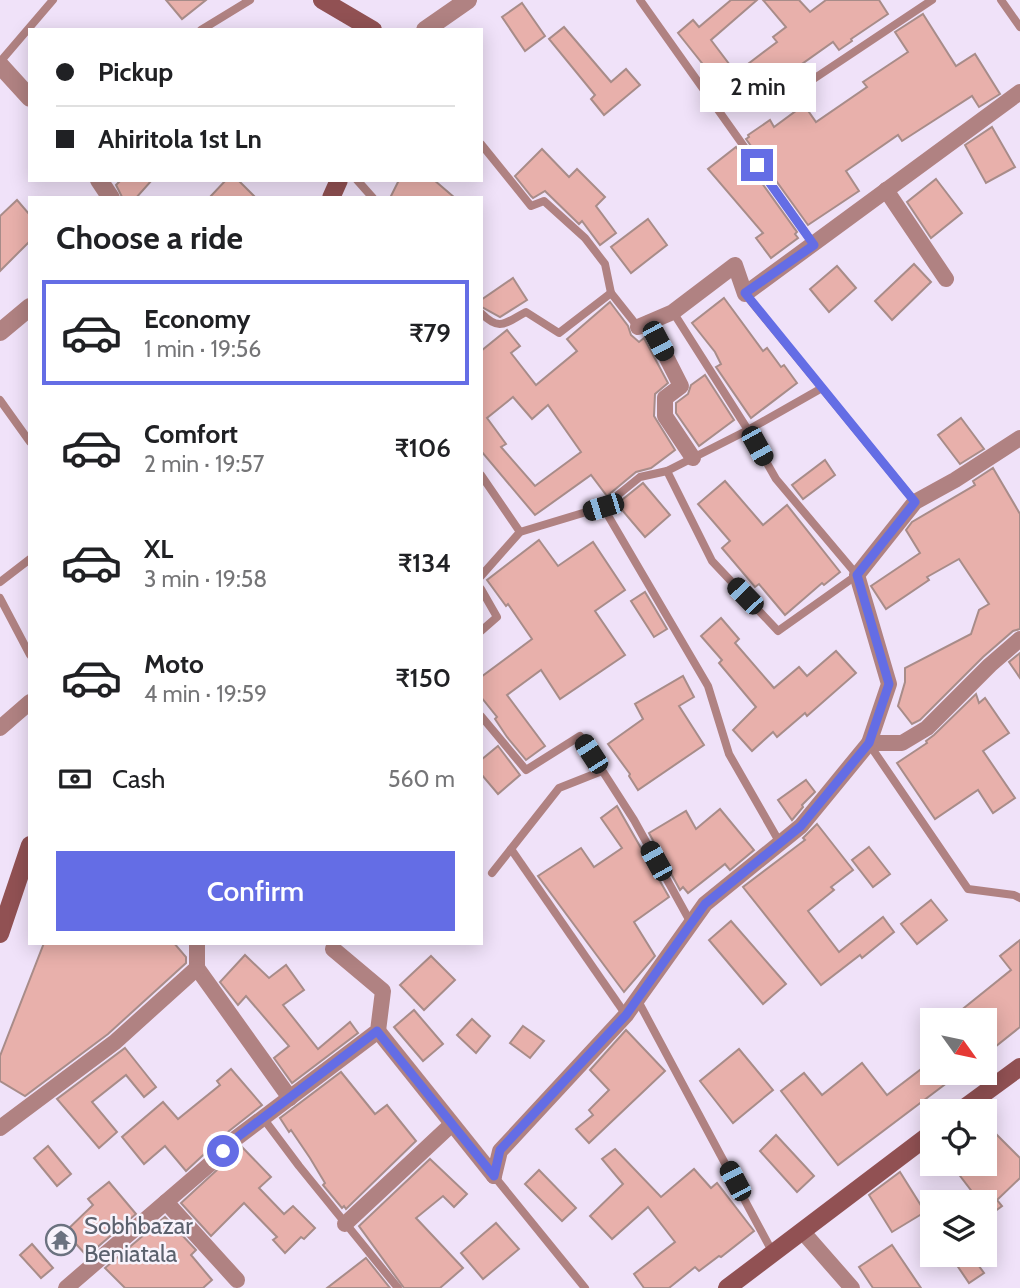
<!DOCTYPE html>
<meta charset="utf-8">
<style>
:root{--surface:#fff;--page:#f2f2f2;--text:#202124;--muted:#757577;--line:#e0e0e0;--accent:#646de5}
body{margin:0;font-family:Cabin,sans-serif;background:var(--page);color:var(--text);height:100vh;display:flex;flex-direction:column;font-size:26px;white-space:nowrap}
*{box-sizing:border-box;margin:0}
p{font-size:23px;color:var(--muted)}
.icon{flex:none;width:38px;height:38px;fill:none;stroke:currentColor;stroke-width:2;stroke-linecap:round;stroke-linejoin:round}
.map{position:relative;flex:1;overflow:hidden}
.drawer{position:absolute;left:28px;top:196px;width:455px;height:749px;display:flex;flex-direction:column;background:var(--surface);border-radius:0px;box-shadow:0 4px 18px #0003}
.drawer>*{flex:none}
.banner{position:absolute;left:28px;top:28px;width:455px;height:154px;border-radius:0px;box-shadow:0 4px 18px #0003;display:grid;align-content:center;height:154px;padding:0 28px;background:var(--surface)}
.needle{width:46px;rotate:123deg}
.buttons{position:absolute;left:920px;top:1008px;display:grid;gap:14px}
.buttons a{display:grid;place-items:center;width:77px;height:77px;border-radius:0px;background:var(--surface);box-shadow:0 4px 18px #0003;font-size:35px}
.end{position:absolute;width:32px;height:32px;margin:-16px;border:9px solid #646de5;background:#fff;box-shadow:0 0 0 4px #fff}
.from{border-radius:50%}
.bubble{position:absolute;height:49px;border-radius:0px;background:var(--surface);box-shadow:0 4px 18px #0003;font-size:23px;font-weight:600;line-height:49px;text-align:center}
.car{position:absolute;width:21px;height:42px;margin:-21px -10px;border-radius:9px;box-shadow:0 0 5px 2px #0007;background:linear-gradient(#222 24%,#8ab4d8 0 40%,#222 0 76%,#8ab4d8 0 86%,#222 0)}
.banner b{display:flex;align-items:center;gap:24px;height:66px;font-size:26px}
.banner b+b{border-top:2px solid var(--line)}
.banner i{width:18px;height:18px;background:var(--text)}
ul{padding:0;list-style:none}
li{display:flex;align-items:center;gap:21px;height:105px;margin:0 14px 10px;padding:0 14px;border:4px solid transparent;border-radius:0px}
li div{flex:1}
li b{display:block;font-size:26px}
li em{font-style:normal;font-weight:600}
li.on{border-color:var(--accent)}
li>.icon{width:63px;height:63px;stroke-width:1.5}
h2{padding:0 28px;font-size:32px;line-height:84px}
.pay{display:flex;align-items:center;gap:18px;height:77px;padding:0 28px;font-size:26px}
.pay p{margin-inline-start:auto}
.primary-button{display:flex;gap:14px;margin-top:auto;padding:14px 28px}
.primary-button a{flex:1;height:80px;border-radius:0px;background:var(--accent);color:#fff;font-size:28px;font-weight:600;line-height:80px;text-align:center}
.map>svg:first-child{display:block}
.building{fill:#e8b0ab;stroke:#a88c89;stroke-width:2;fill-rule:evenodd}
.lines{fill:none;stroke-linecap:round;stroke-linejoin:round}
.service{stroke:#b08282;stroke-width:8}
.minor{stroke:#b08282;stroke-width:16}
.tertiary{stroke:#b08282;stroke-width:18}
.secondary{stroke:#915153;stroke-width:18}
.route{stroke:#646de5;stroke-width:9}
.labels{text-anchor:middle;stroke-width:5;stroke-linejoin:round;paint-order:stroke}
.worship-label{font-size:24px;fill:#5b616d;stroke:#f8f3fc;text-anchor:start}
</style>
<div class="map">
<svg width="1020" height="1288" viewBox="0 0 1020 1288">
<rect width="100%" height="100%" fill="#f0e2f9"/>
<g class="building">
<polygon points="166,0 206,0 182,19"/>
<polygon points="731,0 757,0 711,40 736,73 777,42 773,37 786,27 763,0 799,0 810,12 826,0 879,0 888,14 851,39 852,41 839,50 833,42 782,78 779,74 759,87 753,78 729,97 678,33 693,20 699,27"/>
<polygon points="522,3 545,36 525,51 502,17"/>
<polygon points="923,14 956,66 975,54 1000,94 979,107 972,96 902,141 898,135 846,171 859,191 808,225 746,139 749,137 748,135 770,120 774,127 804,105 816,122 867,87 863,82 908,52 895,32"/>
<polygon points="564,27 611,82 626,69 640,85 604,115 591,99 595,95 549,39"/>
<polygon points="992,127 1015,167 986,183 965,145"/>
<polygon points="736,147 797,232 795,234 798,238 771,258 756,238 763,233 708,169"/>
<polygon points="542,149 569,177 577,169 605,197 596,206 616,233 600,245 582,221 579,224 545,191 533,198 531,196 515,176"/>
<polygon points="936,179 962,213 931,238 907,202"/>
<polygon points="121,180 152,180 136,198 122,197 116,185"/>
<polygon points="226,180 238,180 256,198 209,198"/>
<polygon points="399,180 434,180 455,198 390,198"/>
<polygon points="17,200 30,215 30,241 0,271 0,216"/>
<polygon points="648,219 667,245 631,273 611,247"/>
<polygon points="914,264 931,282 892,320 875,301"/>
<polygon points="837,266 856,288 829,312 810,289"/>
<polygon points="513,278 527,300 500,317 482,307 481,300"/>
<polygon points="724,298 763,351 767,348 781,367 784,365 797,383 751,418 716,367 721,364 715,352 692,323"/>
<path d="M610,302L628,326L631,335L639,342L644,338L668,383L655,394L654,416L675,450L651,468L636,472L607,496L591,475L535,515L481,451V351L507,330L520,346L511,353L536,385L577,351L567,339ZM513,397L532,419L548,405L581,452L535,486L501,447L506,444L487,418Z"/>
<polygon points="705,375 734,420 699,446 676,413 676,403 688,394 691,385"/>
<polygon points="961,418 984,449 960,464 938,435"/>
<polygon points="825,460 835,475 803,499 792,485"/>
<polygon points="993,468 1020,514 1020,629 1013,631 983,657 920,720 912,724 898,706 905,682 905,668 971,634 979,610 989,604 959,559 927,577 929,580 886,609 871,586 920,553 906,530 912,522 975,485 973,481"/>
<polygon points="725,481 763,525 787,505 840,572 824,585 822,583 785,615 759,584 755,587 722,548 730,541 698,504"/>
<polygon points="643,483 670,515 645,537 617,504"/>
<polygon points="539,540 558,566 593,542 625,590 595,611 625,655 560,699 541,670 507,695 545,746 526,760 507,737 495,719 497,717 481,697 481,677 532,639 508,604 506,606 487,580"/>
<polygon points="645,592 667,629 654,637 631,601"/>
<polygon points="721,618 739,639 735,643 774,688 799,667 807,676 836,651 856,673 807,716 805,713 777,737 773,732 752,751 733,730 756,707 719,663 722,660 701,636"/>
<polygon points="1020,653 1020,678 1009,662"/>
<polygon points="683,676 694,697 679,706 704,745 638,790 629,776 630,774 608,744 643,719 635,704"/>
<polygon points="976,694 979,703 985,698 1009,733 983,751 1015,798 993,813 978,790 935,819 897,763 927,743 926,741 934,735"/>
<polygon points="498,746 520,775 498,794 481,774 481,760"/>
<polygon points="806,780 815,792 802,805 803,807 792,820 778,800"/>
<polygon points="617,806 669,897 634,922 655,956 624,992 538,876 581,848 594,867 622,848 601,818"/>
<polygon points="720,809 754,850 730,870 725,864 688,893 683,887 680,890 649,833 686,811 696,829"/>
<polygon points="817,824 853,870 831,887 834,890 808,911 839,952 883,917 894,932 862,958 860,955 821,985 743,887 805,840 803,838"/>
<polygon points="869,847 890,874 873,887 852,860"/>
<polygon points="931,900 947,920 917,944 901,924"/>
<polygon points="731,921 786,984 763,1004 709,940"/>
<polygon points="1020,940 1020,1027 985,1055 985,1020 949,1020 1011,970 1000,956"/>
<polygon points="44,943 174,943 186,957 186,963 108,1034 25,1096 0,1081 0,1056"/>
<polygon points="245,955 269,978 286,965 304,990 283,1005 318,1049 350,1022 358,1033 292,1083 274,1058 289,1046 246,996 238,1005 220,982"/>
<polygon points="431,956 455,980 424,1010 400,985"/>
<polygon points="414,1010 443,1044 423,1061 394,1027"/>
<polygon points="472,1019 490,1036 476,1053 457,1035"/>
<polygon points="523,1026 544,1041 530,1058 510,1043"/>
<polygon points="626,1030 665,1071 589,1143 576,1129 593,1115 589,1110 609,1090 590,1070"/>
<polygon points="125,1048 156,1087 144,1097 126,1075 92,1102 117,1132 99,1148 57,1099"/>
<polygon points="739,1049 773,1090 733,1123 700,1081"/>
<polygon points="933,1060 933,1073 960,1073 838,1165 781,1091 804,1073 822,1095 862,1063 887,1095"/>
<polygon points="231,1069 262,1105 229,1131 186,1171 165,1146 144,1164 122,1137 163,1102 178,1119 220,1085 217,1081"/>
<polygon points="341,1072 375,1114 387,1105 416,1141 346,1209 344,1206 342,1208 323,1185 325,1183 310,1158 291,1130 289,1132 280,1118"/>
<polygon points="776,1135 814,1176 797,1192 760,1151"/>
<polygon points="997,1135 1020,1158 1020,1178 997,1200 1002,1206 990,1215 985,1209 985,1202 980,1202 951,1164 985,1164 985,1146"/>
<polygon points="48,1146 71,1174 57,1186 34,1158"/>
<polygon points="242,1147 271,1177 259,1188 284,1214 293,1206 315,1228 304,1239 301,1237 285,1253 273,1240 277,1237 244,1203 211,1236 181,1203"/>
<polygon points="615,1149 661,1197 694,1169 711,1188 717,1183 754,1231 721,1257 719,1256 699,1271 695,1267 669,1288 644,1288 634,1274 675,1242 648,1207 612,1239 590,1216 623,1184 602,1159"/>
<polygon points="430,1159 467,1194 454,1207 443,1196 416,1218 463,1268 440,1288 404,1288 359,1226"/>
<polygon points="539,1170 576,1208 562,1221 525,1184"/>
<polygon points="900,1172 925,1212 892,1232 869,1195"/>
<polygon points="109,1182 136,1214 87,1256 65,1232 93,1205 88,1199"/>
<polygon points="165,1217 196,1250 191,1255 212,1280 203,1288 125,1288 105,1268"/>
<polygon points="496,1223 519,1249 483,1279 461,1253"/>
<polygon points="32,1244 53,1268 41,1278 20,1255"/>
<polygon points="892,1245 921,1288 873,1288 859,1267"/>
<polygon points="950,1255 971,1255 984,1273 969,1283"/>
<polygon points="366,1258 390,1288 327,1288"/>
</g>
<g class="lines">
<g class="service">
<polyline points="640,0 814,245"/>
<polyline points="1001,0 1020,27"/>
<polyline points="201,30 250,0"/>
<polyline points="0,62 53,0"/>
<polyline points="791,94 932,0"/>
<polyline points="481,144 531,206 544,201 585,238 605,264 611,293 638,327"/>
<polyline points="357,180 373,198"/>
<polyline points="745,294 915,502"/>
<path d="M481,313C500,332 505,323 526,312L559,333L611,293"/>
<polyline points="0,400 30,442"/>
<polyline points="667,471 712,561 778,631 857,575 776,479 748,430 673,312"/>
<polyline points="481,475 520,532"/>
<polyline points="603,507 708,686 729,754 780,843"/>
<polyline points="481,576 520,532 603,507 640,477 667,471 748,430 822,388"/>
<polyline points="0,582 30,559"/>
<polyline points="481,589 497,617 481,631"/>
<polyline points="0,598 30,655"/>
<polyline points="481,716 526,770 580,736 634,820 691,923"/>
<polyline points="869,744 968,889 1014,895 1020,898"/>
<polyline points="511,849 626,1015"/>
<polyline points="492,873 559,788 602,771"/>
<polyline points="637,999 773,1253"/>
<polyline points="263,1118 299,1166 398,1288"/>
<polyline points="494,1176 585,1288"/>
</g>
<g class="minor">
<polyline points="886,190 946,279"/>
<polyline points="649,323 681,386 665,398 665,416 693,458"/>
<polyline points="638,327 673,312 735,265 745,294 1020,92"/>
<polyline points="0,728 30,702"/>
<polyline points="869,743 902,743 927,728 990,665 1020,639"/>
<polyline points="197,943 197,968 290,1098"/>
<polyline points="378,1031 494,1176"/>
<polyline points="0,1128 115,1042 197,968"/>
<polyline points="494,1176 500,1151 626,1015 705,904 801,826 869,743 889,684 857,575 915,502 955,480 1020,438"/>
<polyline points="166,1202 237,1280"/>
<polyline points="345,1224 452,1124"/>
<polyline points="802,1231 852,1288"/>
<polyline points="66,1288 210,1164 235,1139 378,1031 383,991 333,949"/>
</g>
<g class="tertiary">
<polyline points="425,30 468,0"/>
<polyline points="0,65 30,98"/>
<polyline points="99,180 111,198"/>
<polyline points="0,332 30,307"/>
</g>
<g class="secondary">
<polyline points="322,0 373,30"/>
<polyline points="331,198 339,180"/>
<polyline points="0,934 30,845"/>
<polyline points="960,1111 1020,1067"/>
<polyline points="727,1288 933,1132"/>
</g>
</g>
<g class="lines">
<polyline class="route" points="223,1151 235,1139 377,1031 494,1176 500,1150 626,1015 705,904 801,826 869,743 889,684 857,575 915,502 745,293 814,245 757,165"/>
</g>
<defs>
<g id="temple-ring" transform="scale(1.575)"><circle r="9.5" fill="#f8f3fc" stroke="#6b7280" stroke-width="1.5"/><path d="M0-6L5-2H3V0L6.5 2.5H4V6H1.5V3h-3V6H-4V2.5H-6.5L-3 0V-2H-5Z" fill="#6b7280"/></g>
</defs>
<g fill-rule="evenodd">
<use href="#temple-ring" x="61" y="1240"/>
</g>
<g class="labels">
<g class="worship-label">
<text x="84" y="1234">Sobhbazar<tspan x="84" dy="28">Beniatala</tspan></text>
</g>
</g>
</svg>
<div class="buttons">
<a><svg class="needle" viewBox="-14 -14 28 28"><path d="M0-13l5 13h-10z" fill="#e53935"/><path d="M0 13l5-13h-10z" fill="#757577"/></svg></a>
<a><svg class="icon" aria-label="locate" viewBox="0 0 24 24"><circle cx="12" cy="12" r="6"/><path d="M12 2v4M12 18v4M2 12h4M18 12h4"/></svg></a>
<a><svg class="icon" aria-label="layers" viewBox="0 0 24 24"><path d="M12 4l9 5-9 5-9-5zM3 14l9 5 9-5"/></svg></a>
</div>
<i class="end from" style="left:223px;top:1151px"></i>
<i class="end" style="left:757px;top:165px"></i>
<div class="bubble" style="left:700px;top:63px;width:116px">2 min</div>
<i class="car" style="left:658px;top:341px;rotate:152deg"></i>
<i class="car" style="left:757px;top:446px;rotate:151deg"></i>
<i class="car" style="left:603px;top:507px;rotate:253deg"></i>
<i class="car" style="left:745px;top:596px;rotate:316deg"></i>
<i class="car" style="left:591px;top:754px;rotate:327deg"></i>
<i class="car" style="left:656px;top:861px;rotate:331deg"></i>
<i class="car" style="left:735px;top:1181px;rotate:332deg"></i>
<div class="banner">
<b><i class="from"></i>Pickup</b>
<b><i></i>Ahiritola 1st Ln</b>
</div>
<section class="drawer">
<h2>Choose a ride</h2>
<ul>
<li class="on"><svg class="icon" aria-label="car" viewBox="0 0 24 24"><path d="M5 17H2v-5l4-1 3-4h7l3 4 3 1v5h-3M9 17h6M6 11h13"/><circle cx="7" cy="17" r="2"/><circle cx="17" cy="17" r="2"/></svg><div><b>Economy</b><p>1 min · 19:56</p></div><em>₹79</em></li>
<li><svg class="icon" aria-label="car" viewBox="0 0 24 24"><path d="M5 17H2v-5l4-1 3-4h7l3 4 3 1v5h-3M9 17h6M6 11h13"/><circle cx="7" cy="17" r="2"/><circle cx="17" cy="17" r="2"/></svg><div><b>Comfort</b><p>2 min · 19:57</p></div><em>₹106</em></li>
<li><svg class="icon" aria-label="car" viewBox="0 0 24 24"><path d="M5 17H2v-5l4-1 3-4h7l3 4 3 1v5h-3M9 17h6M6 11h13"/><circle cx="7" cy="17" r="2"/><circle cx="17" cy="17" r="2"/></svg><div><b>XL</b><p>3 min · 19:58</p></div><em>₹134</em></li>
<li><svg class="icon" aria-label="car" viewBox="0 0 24 24"><path d="M5 17H2v-5l4-1 3-4h7l3 4 3 1v5h-3M9 17h6M6 11h13"/><circle cx="7" cy="17" r="2"/><circle cx="17" cy="17" r="2"/></svg><div><b>Moto</b><p>4 min · 19:59</p></div><em>₹150</em></li>
</ul>
<div class="pay"><svg class="icon" aria-label="cash" viewBox="0 0 24 24"><path d="M3 7h18v10H3z"/><circle cx="12" cy="12" r="2"/></svg>Cash<p>560 m</p></div>
<div class="primary-button"><a>Confirm</a></div>
</section>
</div>
